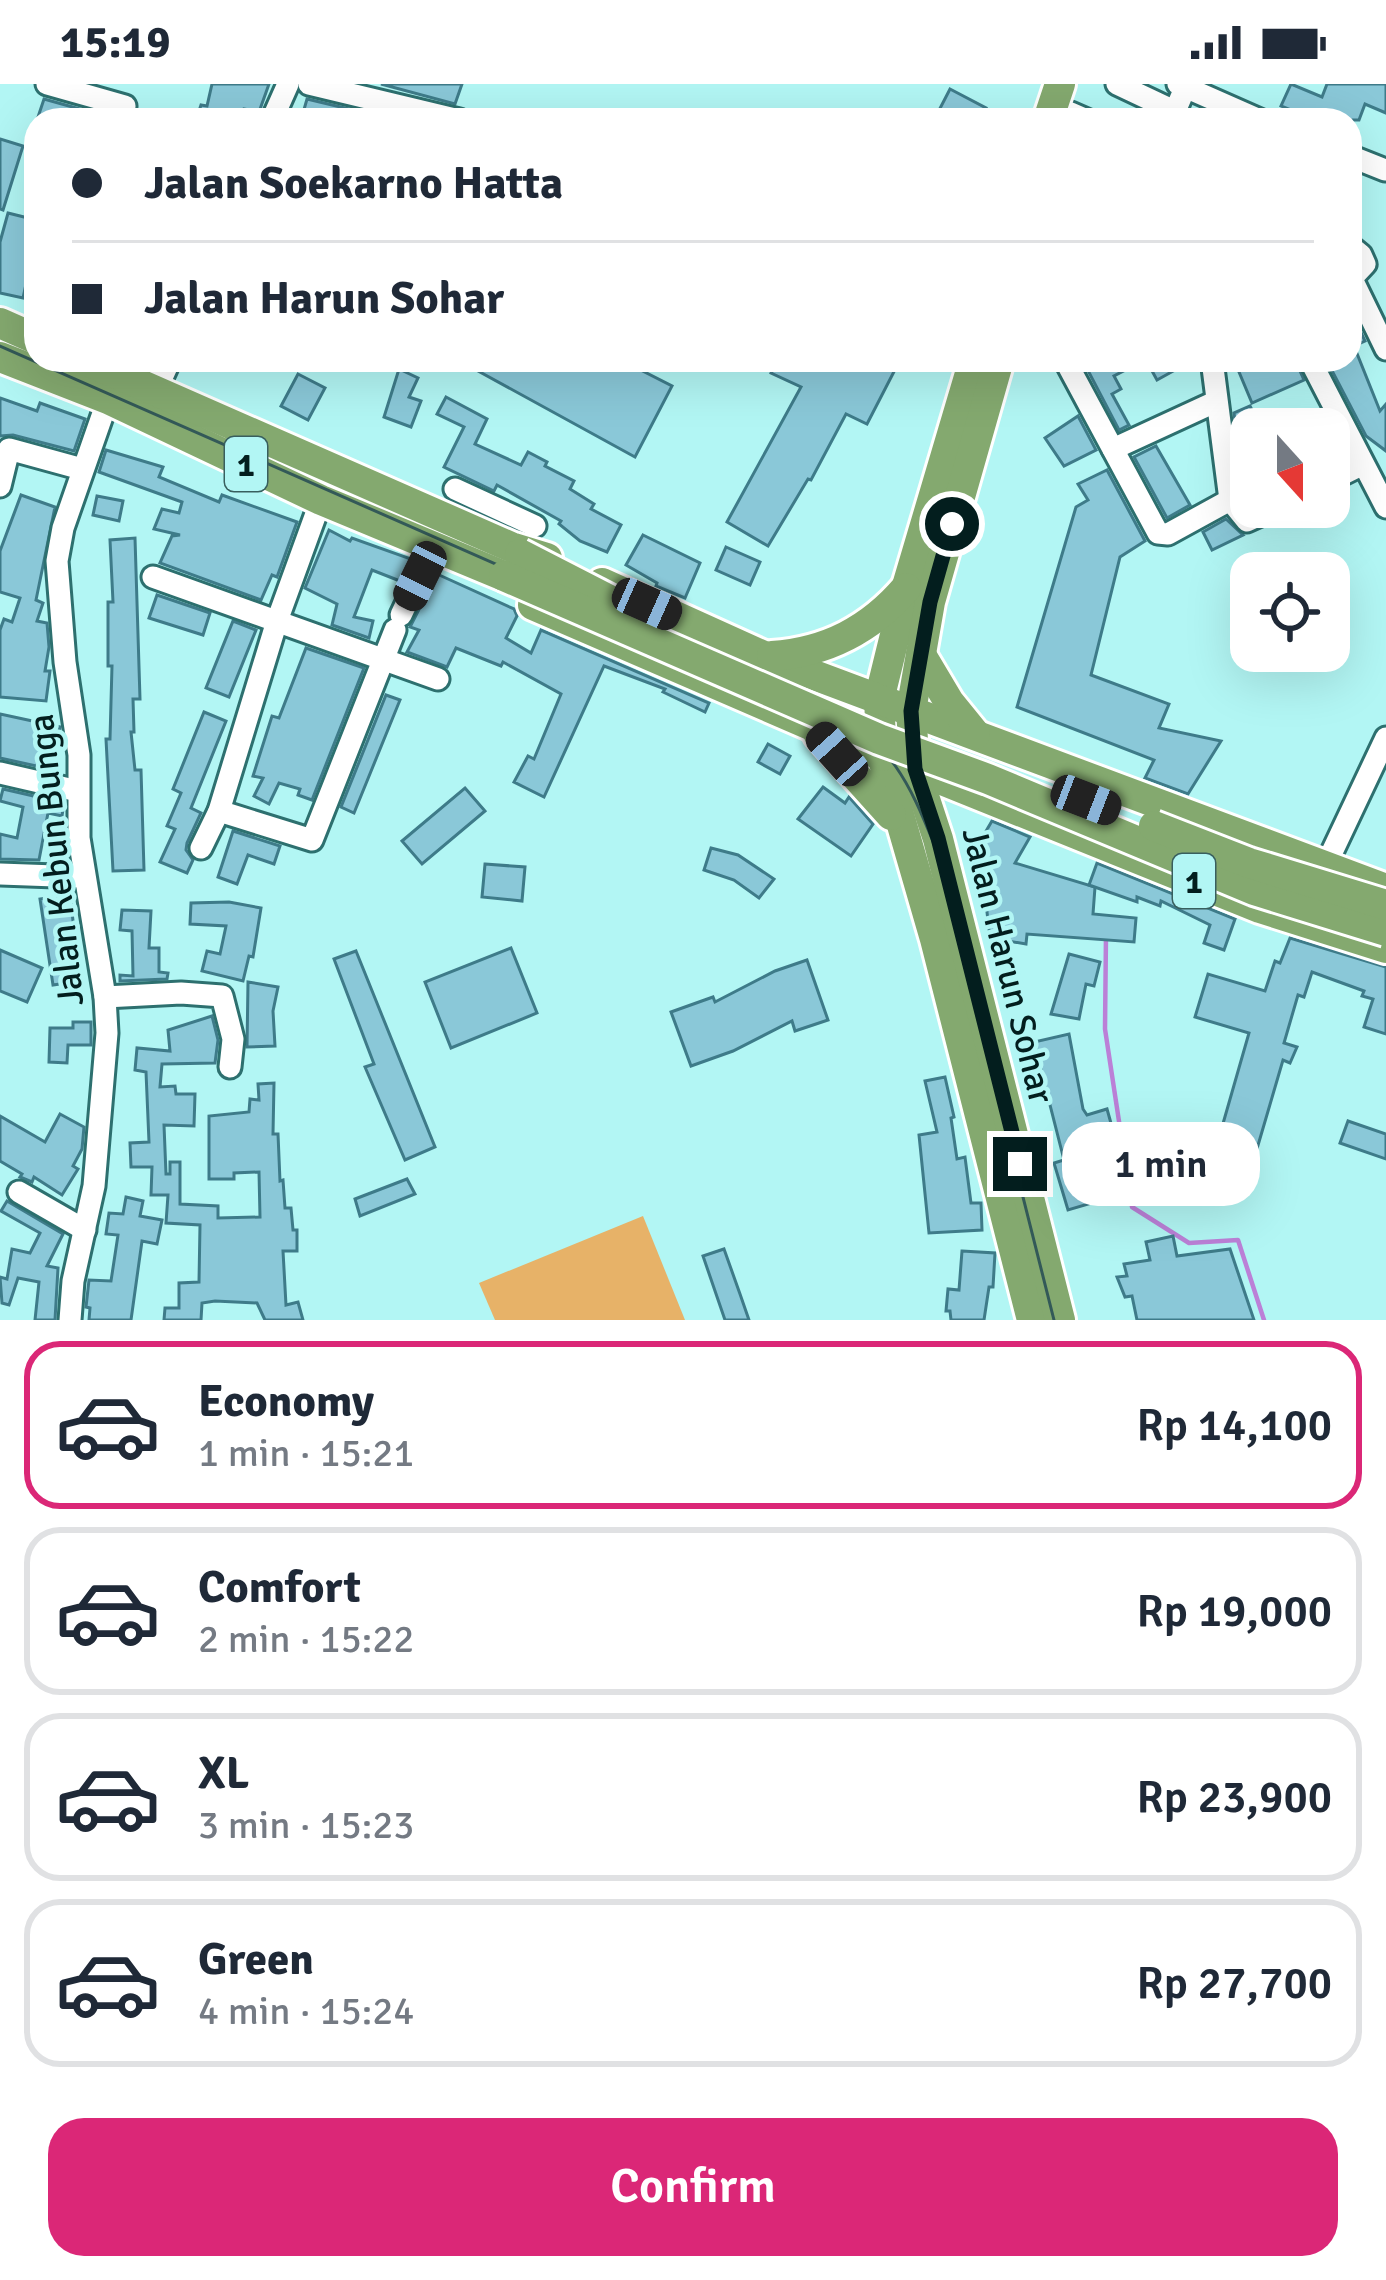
<!DOCTYPE html>
<meta charset="utf-8">
<style>
:root{--surface:#fff;--page:#f2f2f3;--text:#1f2937;--muted:#747a83;--line:#e0e1e3;--accent:#db2777}
body{margin:0;font-family:Signika,sans-serif;background:var(--page);color:var(--text);height:100vh;display:flex;flex-direction:column;font-size:45px;white-space:nowrap}
*{box-sizing:border-box;margin:0}
p{font-size:39px;color:var(--muted)}
.icon{flex:none;width:66px;height:66px;fill:none;stroke:currentColor;stroke-width:2;stroke-linecap:round;stroke-linejoin:round}
.map{position:relative;height:1236px;overflow:hidden}
.drawer{display:flex;flex-direction:column;background:var(--surface);flex:1}
.drawer>*{flex:none}
.guide{position:absolute;left:24px;top:24px;width:1338px;height:264px;border-radius:36px;box-shadow:0 12px 48px #0002;display:grid;align-content:center;height:264px;padding:0 48px;background:var(--surface)}
.needle{width:78px;rotate:159deg}
.controls{position:absolute;left:1230px;top:324px;display:grid;gap:24px}
.controls a{display:grid;place-items:center;width:120px;height:120px;border-radius:24px;background:var(--surface);box-shadow:0 12px 48px #0002;font-size:60px}
.end{position:absolute;width:54px;height:54px;margin:-27px;border:15px solid #031e1e;background:#fff;box-shadow:0 0 0 6px #fff}
.from{border-radius:50%}
.bubble{position:absolute;height:84px;border-radius:36px;background:var(--surface);box-shadow:0 12px 48px #0002;font-size:39px;font-weight:600;line-height:84px;text-align:center}
.car{position:absolute;width:36px;height:72px;margin:-36px -18px;border-radius:15px;box-shadow:0 0 9px 3px #0007;background:linear-gradient(#222 24%,#8ab4d8 0 40%,#222 0 76%,#8ab4d8 0 86%,#222 0)}
.guide b{display:flex;align-items:center;gap:42px;height:114px;font-size:45px}
.guide b+b{border-top:3px solid var(--line)}
.guide i{width:30px;height:30px;background:var(--text)}
ul{padding:21px 0 0;list-style:none}
li{display:flex;align-items:center;gap:36px;height:168px;margin:0 24px 18px;padding:0 24px;border:6px solid var(--line);border-radius:36px}
li div{flex:1}
li b{display:block;font-size:45px}
li em{font-style:normal;font-weight:600}
li.current{border-color:var(--accent)}
li>.icon{width:108px;height:108px;stroke-width:1.5}
.button{display:flex;gap:24px;margin-top:auto;padding:24px 48px}
.button a{flex:1;height:138px;border-radius:36px;background:var(--accent);color:#fff;font-size:48px;font-weight:600;line-height:138px;text-align:center}
.status{display:flex;justify-content:space-between;align-items:center;height:84px;padding:0 60px;background:var(--surface);direction:ltr}
.status svg{height:33px;fill:currentColor}
.map>svg:first-child{display:block}
.green{fill:#e7b268}
.lines{fill:none;stroke-linecap:round;stroke-linejoin:round}
.stream{stroke:#bb80d7;stroke-width:4.5}
.building{fill:#8ac8d8;stroke:#3e7b89;stroke-width:3}
.minor-casing{stroke:#2d706f;stroke-width:27}
.highway-casing{stroke:#fff;stroke-width:36}
.minor{stroke:#fff;stroke-width:21}
.highway{stroke:#84a96f;stroke-width:30}
.tram{stroke:#335958;stroke-width:3}
.highway-bridge-casing{stroke:#fff;stroke-width:36;stroke-linecap:butt}
.highway-bridge{stroke:#84a96f;stroke-width:30}
.route{stroke:#031e1e;stroke-width:15}
.labels{text-anchor:middle;stroke-width:9;stroke-linejoin:round;paint-order:stroke}
.shield{fill:#b2f6f4;stroke:#385f5e;stroke-width:3}
.shield-label{font-size:33px;font-weight:bold;fill:#031e1e}
.street-label{font-size:36px;fill:#031e1e;stroke:#b2f6f4}
</style>
<div class="status"><b>15:19</b><svg viewBox="0 0 49 12"><path d="M0 12V9h3v3zM5 12V6h3v6zM10 12V3h3v9zM15 12V0h3v12zM26 1h20v11H26zM47 4h2v5h-2z"/></svg></div>
<div class="map">
<svg width="1386" height="1236" viewBox="0 0 1386 1236">
<rect width="100%" height="100%" fill="#b2f6f4"/>
<polygon class="green" points="643,1132 685,1236 495,1236 479,1199"/>
<g class="lines">
<polyline class="stream" points="1106,850 1105,945 1132,1123 1189,1159 1238,1156 1264,1236"/>
</g>
<g class="building">
<polygon points="212,0 269,0 259,28 244,25 241,36 196,36 201,21 207,22"/>
<polygon points="381,0 462,0 455,20"/>
<polygon points="1291,0 1322,13 1327,0 1386,0 1386,29 1365,20 1359,36 1334,36 1313,28 1310,34 1281,22"/>
<polygon points="950,5 986,24 980,36 934,36"/>
<polygon points="44,15 119,36 37,36"/>
<polygon points="307,15 395,36 301,36"/>
<polygon points="0,55 23,62 3,126 0,125"/>
<polygon points="8,129 36,136 36,187 29,186 23,214 0,209 0,158"/>
<polygon points="1350,225 1365,257 1354,262 1380,327 1386,320 1386,367 1366,352 1328,279 1350,276"/>
<polygon points="458,276 621,276 672,302 635,373"/>
<polygon points="777,276 791,276 811,286 816,276 900,276 867,340 846,330 811,396 808,395 768,462 727,438 801,303 771,289"/>
<polygon points="1145,276 1114,292 1121,305 1112,310 1129,341 1119,346 1083,277"/>
<polygon points="1146,276 1193,276 1157,296"/>
<polygon points="1234,276 1295,276 1304,296 1252,319"/>
<polygon points="399,285 418,294 409,313 421,317 411,343 384,333"/>
<polygon points="298,290 325,304 308,336 281,322"/>
<polygon points="446,313 487,335 475,360 521,381 528,368 547,378 545,382 574,397 570,405 594,420 591,425 621,441 607,468 580,457 559,440 561,437 497,401 494,407 444,383 464,343 437,330"/>
<polygon points="0,314 37,327 40,319 85,335 74,367 13,351 0,352"/>
<polygon points="1250,322 1259,340 1251,344 1251,418 1244,410 1234,329"/>
<polygon points="1078,332 1096,366 1064,382 1045,354"/>
<polygon points="1156,362 1190,421 1167,434 1134,373"/>
<polygon points="106,366 163,383 159,393 219,418 222,411 297,438 277,493 272,491 261,516 160,479 172,452 180,451 154,445 162,425 179,429 182,418 99,388"/>
<polygon points="1107,386 1145,457 1120,473 1091,591 1169,620 1159,644 1221,657 1188,710 1145,694 1154,676 1017,623 1076,423 1088,416 1078,400"/>
<polygon points="21,411 55,423 36,516 43,519 37,537 47,539 49,563 45,587 50,587 46,617 0,613 0,546 4,535 12,538 20,514 0,508 0,467"/>
<polygon points="97,412 123,417 119,437 93,431"/>
<polygon points="1226,435 1243,451 1212,466 1203,448"/>
<polygon points="329,446 350,457 352,454 411,475 400,497 372,486 354,533 373,537 369,554 332,541 337,520 305,504"/>
<polygon points="643,451 700,479 685,514 656,502 657,499 626,481"/>
<polygon points="135,454 140,615 133,615 134,648 131,648 135,686 141,686 144,786 113,787 106,655 110,655 111,618 112,582 108,582 108,518 113,518 110,456"/>
<polygon points="726,463 760,478 750,501 716,486"/>
<polygon points="437,490 514,525 517,532 506,554 531,569 541,546 709,619 705,628 663,608 665,605 604,582 544,713 514,698 528,672 534,675 561,610 503,578 501,582 456,564 447,583 407,568 419,546 410,543"/>
<polygon points="157,511 210,529 203,551 149,534"/>
<polygon points="233,537 256,546 229,613 206,604"/>
<polygon points="306,564 364,584 312,716 298,711 300,705 279,699 269,720 254,712 263,694 253,692 272,632 279,634"/>
<polygon points="386,611 400,616 354,729 341,723"/>
<polygon points="204,628 226,637 191,724 201,729 187,759 186,766 193,776 187,789 160,778 175,745 167,742 181,709 173,705"/>
<polygon points="0,630 60,643 50,685 0,674"/>
<polygon points="768,660 790,672 780,690 758,678"/>
<polygon points="823,703 845,719 849,713 873,740 851,772 798,735"/>
<polygon points="465,704 485,727 422,780 402,757"/>
<polygon points="3,705 64,719 62,732 48,729 39,776 0,775 0,750 17,754 23,723 0,717"/>
<polygon points="992,737 1030,753 1015,779 1095,803 1093,830 1136,834 1134,858 1027,850 1026,860 990,854 979,759"/>
<polygon points="233,747 280,762 274,780 248,771 237,800 218,793"/>
<polygon points="711,764 738,771 774,795 759,814 734,796 704,786"/>
<polygon points="1097,779 1235,835 1224,866 1204,859 1210,841 1161,817 1160,822 1137,813 1137,818 1089,801"/>
<polygon points="485,780 525,783 522,817 482,813"/>
<polygon points="70,811 80,897 53,901 40,815"/>
<polygon points="229,818 261,824 253,873 249,872 243,897 202,887 207,867 220,870 226,842 190,840 191,819"/>
<polygon points="122,826 151,827 149,864 159,864 159,888 168,889 167,895 120,897 120,891 133,892 132,847 120,846"/>
<polygon points="1290,854 1386,883 1386,950 1364,943 1373,915 1362,912 1364,907 1312,888 1304,913 1298,911 1284,959 1297,963 1290,979 1283,976 1254,1075 1216,1064 1249,949 1195,933 1208,890 1265,907 1275,877 1280,879"/>
<polygon points="511,864 537,929 451,964 425,898"/>
<polygon points="0,866 42,884 27,918 0,907"/>
<polygon points="356,867 435,1063 405,1076 365,983 374,980 334,875"/>
<polygon points="1069,870 1100,878 1094,902 1086,900 1079,935 1051,930"/>
<polygon points="807,876 828,936 795,947 792,937 733,967 691,982 671,928 713,913 715,918 775,887"/>
<polygon points="248,898 278,903 273,927 275,962 247,963"/>
<polygon points="212,932 218,956 215,979 162,980 160,1003 175,1002 176,1010 195,1010 194,1042 164,1041 166,1090 170,1090 170,1078 180,1078 180,1120 218,1122 218,1134 260,1133 259,1088 234,1089 234,1095 209,1095 209,1032 249,1028 250,1015 259,1016 258,1000 274,999 273,1050 278,1050 280,1097 283,1096 285,1124 291,1124 293,1146 297,1146 297,1167 283,1167 286,1221 298,1218 303,1236 265,1236 257,1219 215,1217 202,1219 201,1236 164,1236 165,1224 179,1224 179,1199 199,1198 200,1141 166,1139 168,1111 151,1111 152,1083 131,1083 130,1059 149,1058 146,988 135,986 137,964 170,967 168,946"/>
<polygon points="73,938 91,938 91,961 68,961 67,979 49,978 50,944 73,944"/>
<polygon points="1069,950 1083,1025 1087,1031 1107,1025 1114,1050 1095,1055 1100,1083 1093,1085 1102,1116 1068,1126 1054,1079 1064,1076 1034,958"/>
<polygon points="945,993 954,1033 951,1034 957,1075 965,1073 971,1119 981,1119 982,1146 929,1149 919,1051 937,1048 925,997"/>
<polygon points="60,1030 84,1043 82,1065 73,1082 78,1085 62,1111 34,1093 32,1098 20,1093 22,1090 0,1077 0,1032 45,1058"/>
<polygon points="1348,1037 1386,1050 1386,1075 1340,1059"/>
<polygon points="407,1095 415,1110 360,1132 355,1115"/>
<polygon points="126,1113 143,1117 140,1132 162,1136 157,1160 142,1157 131,1236 89,1236 90,1224 86,1223 89,1196 111,1197 118,1151 106,1150 109,1129 123,1130"/>
<polygon points="7,1117 63,1150 47,1182 58,1184 55,1236 35,1236 39,1198 18,1194 9,1221 2,1219 0,1193 7,1195 12,1165 30,1169 40,1149 1,1127"/>
<polygon points="1173,1152 1177,1172 1230,1165 1254,1236 1137,1236 1132,1212 1125,1213 1117,1193 1127,1192 1124,1180 1150,1176 1146,1158"/>
<polygon points="724,1165 740,1210 749,1236 725,1236 703,1172"/>
<polygon points="962,1167 995,1169 993,1203 989,1203 984,1236 951,1236 950,1227 946,1227 948,1205 959,1206"/>
</g>
<g class="lines">
<g class="minor-casing">
<g id="minor">
<polyline points="47,0 125,22"/>
<polyline points="309,0 459,36"/>
<polyline points="1117,0 1172,26 1176,25 1182,11"/>
<polyline points="1178,0 1260,36"/>
<polyline points="1071,29 1087,36"/>
<polyline points="272,36 288,0"/>
<polyline points="1350,72 1385,86"/>
<polyline points="1350,162 1361,171 1365,180 1350,196"/>
<polyline points="1352,195 1386,265"/>
<polyline points="1065,276 1158,449 1168,450 1230,416"/>
<polyline points="1212,276 1230,416 1247,437 1278,423"/>
<polyline points="1310,276 1386,423"/>
<polyline points="156,307 170,276"/>
<polyline points="1113,365 1215,318"/>
<polyline points="1329,397 1363,380"/>
<polyline points="0,402 9,365 82,385"/>
<polyline points="455,405 535,442"/>
<polyline points="153,493 438,595"/>
<polyline points="401,531 434,461"/>
<polyline points="0,689 78,707"/>
<polyline points="219,727 312,756 395,546"/>
<polyline points="201,764 219,727 277,537 321,416"/>
<polyline points="1324,785 1386,654"/>
<polyline points="0,790 83,793"/>
<polyline points="105,913 181,909 222,912 233,955 230,983"/>
<polyline points="19,1108 85,1146"/>
<polyline points="70,1236 73,1197 94,1102 107,949 105,913 79,754 79,671 65,578 57,477 63,444 108,315"/>
</g>
</g>
<g class="highway-casing">
<g id="highway">
<polyline points="1048,36 1060,0"/>
<polyline points="0,239 36,255"/>
<polyline points="0,273 108,315 321,416 504,492"/>
<polyline points="85,276 511,463 547,474"/>
<polyline points="974,276 907,502 879,616 882,672 935,855 1032,1236"/>
<polyline points="999,276 930,518 911,627 915,685 938,755 1060,1236"/>
<polyline points="602,499 766,573 1386,805"/>
<polyline points="533,521 882,672"/>
<polyline points="921,571 949,618 975,650"/>
<path d="M772,572C827,568 870,546 906,504"/>
<polyline points="819,651 891,731"/>
<polyline points="906,675 915,685 1260,824 1386,864"/>
</g>
</g>
<use href="#minor" class="minor"/>
<use href="#highway" class="highway"/>
<path class="tram" d="M0,262L830,627C890,657 910,700 934,760L1054,1236"/>
<g class="highway-bridge-casing">
<g id="highway-bridge">
<polyline points="520,470 627,525"/>
<polyline points="504,492 879,655 988,695 1254,806 1386,847"/>
<polyline points="1154,742 1249,779 1386,821"/>
</g>
</g>
<use href="#highway-bridge" class="highway-bridge"/>
</g>
<g class="lines">
<polyline class="route" points="952,440 930,518 911,627 915,685 938,754 1020,1080"/>
</g>
<g class="labels">
<g class="shield">
<rect x="225" y="353" width="42" height="54" rx="9"/>
<rect x="1173" y="770" width="42" height="54" rx="9"/>
</g>
<g class="shield-label">
<text x="246" y="392">1</text>
<text x="1194" y="809">1</text>
</g>
<g class="street-label">
<text transform="translate(55 776) rotate(-96)" y="13">Jalan Kebun Bunga</text>
<text transform="translate(1009 881) rotate(76)" y="13">Jalan Harun Sohar</text>
</g>
</g>
</svg>
<div class="controls">
<a><svg class="needle" viewBox="-14 -14 28 28"><path d="M0-13l5 13h-10z" fill="#e53935"/><path d="M0 13l5-13h-10z" fill="#747a83"/></svg></a>
<a><svg class="icon" aria-label="locate" viewBox="0 0 24 24"><circle cx="12" cy="12" r="6"/><path d="M12 2v4M12 18v4M2 12h4M18 12h4"/></svg></a>
</div>
<i class="end from" style="left:952px;top:440px"></i>
<i class="end" style="left:1020px;top:1080px"></i>
<div class="bubble" style="left:1062px;top:1038px;width:198px">1 min</div>
<i class="car" style="left:420px;top:492px;rotate:206deg"></i>
<i class="car" style="left:647px;top:520px;rotate:114deg"></i>
<i class="car" style="left:837px;top:670px;rotate:318deg"></i>
<i class="car" style="left:1086px;top:716px;rotate:111deg"></i>
<div class="guide">
<b><i class="from"></i>Jalan Soekarno Hatta</b>
<b><i></i>Jalan Harun Sohar</b>
</div>
</div>
<section class="drawer">
<ul>
<li class="current"><svg class="icon" aria-label="car" viewBox="0 0 24 24"><path d="M5 17H2v-5l4-1 3-4h7l3 4 3 1v5h-3M9 17h6M6 11h13"/><circle cx="7" cy="17" r="2"/><circle cx="17" cy="17" r="2"/></svg><div><b>Economy</b><p>1 min · 15:21</p></div><em>Rp 14,100</em></li>
<li><svg class="icon" aria-label="car" viewBox="0 0 24 24"><path d="M5 17H2v-5l4-1 3-4h7l3 4 3 1v5h-3M9 17h6M6 11h13"/><circle cx="7" cy="17" r="2"/><circle cx="17" cy="17" r="2"/></svg><div><b>Comfort</b><p>2 min · 15:22</p></div><em>Rp 19,000</em></li>
<li><svg class="icon" aria-label="car" viewBox="0 0 24 24"><path d="M5 17H2v-5l4-1 3-4h7l3 4 3 1v5h-3M9 17h6M6 11h13"/><circle cx="7" cy="17" r="2"/><circle cx="17" cy="17" r="2"/></svg><div><b>XL</b><p>3 min · 15:23</p></div><em>Rp 23,900</em></li>
<li><svg class="icon" aria-label="car" viewBox="0 0 24 24"><path d="M5 17H2v-5l4-1 3-4h7l3 4 3 1v5h-3M9 17h6M6 11h13"/><circle cx="7" cy="17" r="2"/><circle cx="17" cy="17" r="2"/></svg><div><b>Green</b><p>4 min · 15:24</p></div><em>Rp 27,700</em></li>
</ul>
<div class="button"><a>Confirm</a></div>
</section>
